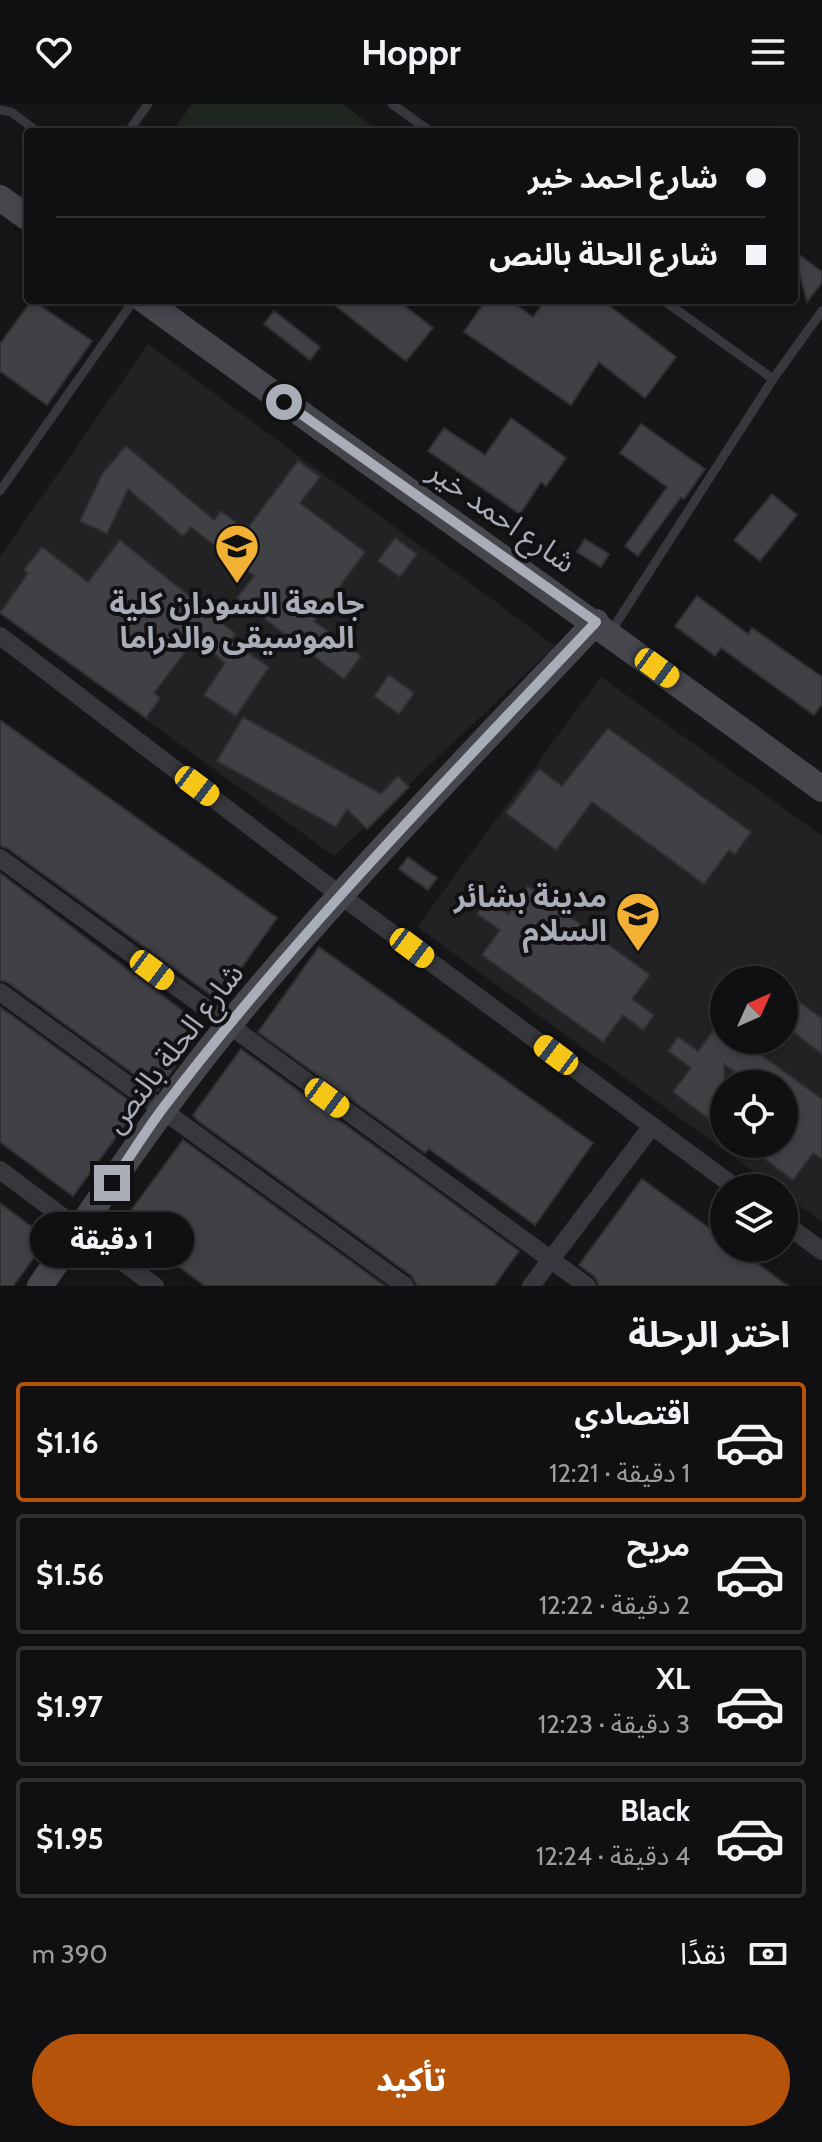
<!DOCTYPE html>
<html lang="ar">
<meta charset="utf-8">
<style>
:root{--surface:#101012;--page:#19191b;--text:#f1f3f6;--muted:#9c9d9f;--line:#303032;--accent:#b45309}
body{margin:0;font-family:Cabin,"Noto Sans Arabic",sans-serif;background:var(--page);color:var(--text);direction:rtl;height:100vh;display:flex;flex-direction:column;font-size:30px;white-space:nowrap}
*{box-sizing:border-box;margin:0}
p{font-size:26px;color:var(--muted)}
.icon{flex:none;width:44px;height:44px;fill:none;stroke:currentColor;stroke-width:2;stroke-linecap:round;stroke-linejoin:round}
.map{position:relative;height:1182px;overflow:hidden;direction:ltr}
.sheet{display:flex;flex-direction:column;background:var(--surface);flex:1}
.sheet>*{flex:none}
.banner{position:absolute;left:24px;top:24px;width:774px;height:176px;border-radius:8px;box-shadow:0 4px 12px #0003,0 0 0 2px var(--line);direction:rtl;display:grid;align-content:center;height:176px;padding:0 32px;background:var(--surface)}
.needle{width:52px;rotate:45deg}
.tools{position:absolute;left:710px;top:862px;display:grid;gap:16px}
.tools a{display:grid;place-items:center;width:88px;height:88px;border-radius:50%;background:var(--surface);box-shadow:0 4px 12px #0003,0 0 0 2px var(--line);font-size:40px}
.end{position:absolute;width:36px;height:36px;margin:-18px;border:10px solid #a8adb8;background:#111;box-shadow:0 0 0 4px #111}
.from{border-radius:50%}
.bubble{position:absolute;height:56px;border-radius:28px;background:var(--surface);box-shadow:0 4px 12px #0003,0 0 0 2px var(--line);font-size:26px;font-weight:800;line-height:56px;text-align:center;direction:rtl}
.car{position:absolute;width:24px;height:48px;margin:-24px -12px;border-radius:10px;box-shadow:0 0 6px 2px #0007;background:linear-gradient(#f5c518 24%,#345 0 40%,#f5c518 0 76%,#345 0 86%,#f5c518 0)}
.banner b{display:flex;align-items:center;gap:28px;height:76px;font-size:30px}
.banner b+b{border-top:2px solid var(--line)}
.banner i{width:20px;height:20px;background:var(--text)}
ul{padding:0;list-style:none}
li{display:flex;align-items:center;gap:24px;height:120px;margin:0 16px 12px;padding:0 16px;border:4px solid var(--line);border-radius:8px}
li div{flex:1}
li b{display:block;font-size:30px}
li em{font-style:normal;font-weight:800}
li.on{border-color:var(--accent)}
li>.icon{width:72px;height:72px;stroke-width:1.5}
h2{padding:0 32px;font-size:36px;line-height:96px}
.pay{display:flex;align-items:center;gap:20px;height:88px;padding:0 32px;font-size:30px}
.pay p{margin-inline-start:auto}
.cta{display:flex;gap:16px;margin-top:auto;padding:16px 32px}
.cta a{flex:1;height:92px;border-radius:48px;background:var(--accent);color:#fff;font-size:32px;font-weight:800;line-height:92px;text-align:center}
header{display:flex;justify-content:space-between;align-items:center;height:104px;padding:0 32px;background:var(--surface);font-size:36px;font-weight:800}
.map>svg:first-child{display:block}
.built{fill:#222225;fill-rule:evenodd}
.green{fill:#1e261f}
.building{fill:#404145;stroke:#303034;stroke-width:2}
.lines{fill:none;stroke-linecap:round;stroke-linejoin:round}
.lane{stroke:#37383d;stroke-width:9}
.street{stroke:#37383d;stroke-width:18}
.secondary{stroke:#45474d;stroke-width:26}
.route{stroke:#a8adb8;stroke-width:10}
.labels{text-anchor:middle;stroke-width:8;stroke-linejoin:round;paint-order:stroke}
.street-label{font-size:30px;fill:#a8adb8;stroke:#111113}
.poi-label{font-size:30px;font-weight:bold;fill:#a8adb8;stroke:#111113}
</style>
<header><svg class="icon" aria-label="menu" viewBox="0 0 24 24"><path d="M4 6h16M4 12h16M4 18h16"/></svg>Hoppr<svg class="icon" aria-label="heart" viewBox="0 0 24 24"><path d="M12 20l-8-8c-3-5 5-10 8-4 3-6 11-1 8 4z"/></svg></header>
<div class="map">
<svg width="822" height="1182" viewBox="0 0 822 1182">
<rect width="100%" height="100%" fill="#161618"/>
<g class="built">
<polygon points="148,240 555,542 334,752 0,510 0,453"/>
<path d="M601,573L822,732V1118L784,1090V1084H776L417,823ZM724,876H784V936H724ZM724,980H784V1040H724Z"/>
</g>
<polygon class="green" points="192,0 342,0 380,28 172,28"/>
<g class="building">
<polygon points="794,147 822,168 822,178 807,198"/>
<polygon points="32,196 92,237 47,301 0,267 0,240"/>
<polygon points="328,196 397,196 433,224 406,257"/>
<polygon points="486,196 509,196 533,213 546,196 602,196 676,253 645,294 599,258 571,301 464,228"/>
<polygon points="274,207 320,243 310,256 264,220"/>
<polygon points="511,314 566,354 546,382 541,378 520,410 428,347 444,324 485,351"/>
<polygon points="641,320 705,365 684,395 681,393 638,452 625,442 667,383 620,349"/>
<polygon points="126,342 214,416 221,407 246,426 298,357 320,373 300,399 365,448 314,517 361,552 344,575 237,494 254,472 191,423 183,432 128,385 107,430 80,417 102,370"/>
<polygon points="772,390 797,411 760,457 734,436"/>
<polygon points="395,434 417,450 400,473 378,457"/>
<polygon points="585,435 609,450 601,463 577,448"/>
<polygon points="120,436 236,530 230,536 269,563 236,612 204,591 225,559 196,534 154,589 160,594 146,614 0,509 28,469 24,466 42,443 88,478"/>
<polygon points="697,492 748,530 752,524 822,573 822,600 814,611 721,544 715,552 675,522"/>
<polygon points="389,571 414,589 399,610 374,592"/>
<polygon points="243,613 381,690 398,672 409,683 367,725 347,705 336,723 217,657"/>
<polygon points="0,616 277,814 218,896 7,744 0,742"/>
<polygon points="608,624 751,728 735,750 729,746 704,780 592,698 556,746 506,709 539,665 562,682"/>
<polygon points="408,753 437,774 428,786 399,765"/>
<polygon points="0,769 204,923 157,987 7,878 0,876"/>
<polygon points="528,782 650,871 632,895 654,911 643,926 623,911 603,938 482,851 500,826 477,810 488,795 508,810"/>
<polygon points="319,843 593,1039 535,1121 429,1045 425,1049 258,928"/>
<polygon points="784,891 796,900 798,897 822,914 822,950 784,921"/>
<polygon points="0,903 138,1003 73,1092 0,1038"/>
<polygon points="724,912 724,936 740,936 822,995 822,1055 813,1049 793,1076 744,1040 784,1040 784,980 752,980 724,960 724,1026 673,988 691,964 668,947 678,933 698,947"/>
<polygon points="241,945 519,1147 494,1182 417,1182 412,1172 197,1016 193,1011"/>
<polygon points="183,1036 385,1182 205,1182 121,1120"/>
<polygon points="642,1075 724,1135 724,1144 736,1144 788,1182 599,1182 595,1173 579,1161"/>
<polygon points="0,1099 48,1135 13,1182 0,1182"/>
</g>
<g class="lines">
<g class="lane">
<polyline points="392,0 431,28"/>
<polyline points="0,6 11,8 38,28"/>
<polyline points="128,28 148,0"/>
<polyline points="663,196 773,275"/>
<polyline points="0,387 134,196"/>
<polyline points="610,529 773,275 822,207"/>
</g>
<g class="street">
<polyline points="0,532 340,791 736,1084"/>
<polyline points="0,754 587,1182"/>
<polyline points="0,888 405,1182"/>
<polyline points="0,1066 155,1182"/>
<polyline points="784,1119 822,1147"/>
<polyline points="531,1182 652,1022"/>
</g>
<g class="secondary">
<polyline points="0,94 28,114"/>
<path d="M144,196C369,360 597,520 822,685"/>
<path d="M40,1182C101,1094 160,1005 228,922C343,781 471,651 596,518"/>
</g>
</g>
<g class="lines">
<path class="route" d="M112,1079C129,1054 145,1028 163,1004C295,831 447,676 596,518L284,298"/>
</g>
<defs>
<g id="university-pin" transform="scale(2.3)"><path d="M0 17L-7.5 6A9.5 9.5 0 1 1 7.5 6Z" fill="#f2b134" stroke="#111113"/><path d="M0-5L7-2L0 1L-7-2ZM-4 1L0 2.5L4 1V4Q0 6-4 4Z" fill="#111"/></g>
</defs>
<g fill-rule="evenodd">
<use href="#university-pin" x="237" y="442"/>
<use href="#university-pin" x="638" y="810"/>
</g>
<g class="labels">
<g class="street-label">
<text transform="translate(502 413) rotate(35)" y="10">شارع احمد خير</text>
<text transform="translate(174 944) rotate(-52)" y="10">شارع الحلة بالنص</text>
</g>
<g class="poi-label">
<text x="237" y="510">جامعة السودان كلية<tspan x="237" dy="34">الموسيقى والدراما</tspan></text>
<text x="607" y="803" text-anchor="end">مدينة بشائر<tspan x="607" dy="34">السلام</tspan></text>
</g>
</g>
</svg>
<div class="tools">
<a><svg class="needle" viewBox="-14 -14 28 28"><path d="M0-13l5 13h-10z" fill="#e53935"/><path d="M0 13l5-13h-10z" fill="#9c9d9f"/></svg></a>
<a><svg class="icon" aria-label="locate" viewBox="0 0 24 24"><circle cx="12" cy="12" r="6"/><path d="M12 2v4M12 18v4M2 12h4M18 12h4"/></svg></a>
<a><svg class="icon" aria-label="layers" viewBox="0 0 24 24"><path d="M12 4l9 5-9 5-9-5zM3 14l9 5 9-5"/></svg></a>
</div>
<i class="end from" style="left:284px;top:298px"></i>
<i class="end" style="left:112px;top:1079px"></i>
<div class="bubble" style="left:30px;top:1108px;width:164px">1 دقيقة</div>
<i class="car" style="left:657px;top:564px;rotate:126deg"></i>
<i class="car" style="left:197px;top:682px;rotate:127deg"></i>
<i class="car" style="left:412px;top:844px;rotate:127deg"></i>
<i class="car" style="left:152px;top:866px;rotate:127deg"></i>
<i class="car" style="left:556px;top:951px;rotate:307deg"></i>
<i class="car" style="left:327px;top:994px;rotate:126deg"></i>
<div class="banner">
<b><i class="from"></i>شارع احمد خير</b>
<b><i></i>شارع الحلة بالنص</b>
</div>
</div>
<section class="sheet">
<h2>اختر الرحلة</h2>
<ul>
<li class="on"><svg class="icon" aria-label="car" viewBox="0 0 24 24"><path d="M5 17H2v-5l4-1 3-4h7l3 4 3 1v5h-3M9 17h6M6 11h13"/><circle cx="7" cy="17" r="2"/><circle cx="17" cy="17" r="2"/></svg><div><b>اقتصادي</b><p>1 دقيقة · 12:21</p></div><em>$1.16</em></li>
<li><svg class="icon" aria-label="car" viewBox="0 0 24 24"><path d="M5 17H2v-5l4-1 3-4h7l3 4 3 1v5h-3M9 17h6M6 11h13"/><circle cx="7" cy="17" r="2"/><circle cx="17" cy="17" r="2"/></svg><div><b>مريح</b><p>2 دقيقة · 12:22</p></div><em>$1.56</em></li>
<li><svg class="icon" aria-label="car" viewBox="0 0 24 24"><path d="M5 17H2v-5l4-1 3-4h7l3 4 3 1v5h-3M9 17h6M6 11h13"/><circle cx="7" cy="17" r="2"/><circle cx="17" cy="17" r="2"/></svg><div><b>XL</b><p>3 دقيقة · 12:23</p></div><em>$1.97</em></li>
<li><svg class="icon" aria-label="car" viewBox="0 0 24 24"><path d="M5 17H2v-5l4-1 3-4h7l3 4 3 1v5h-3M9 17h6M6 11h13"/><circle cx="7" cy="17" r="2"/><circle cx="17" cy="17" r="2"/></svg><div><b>Black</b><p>4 دقيقة · 12:24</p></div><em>$1.95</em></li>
</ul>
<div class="pay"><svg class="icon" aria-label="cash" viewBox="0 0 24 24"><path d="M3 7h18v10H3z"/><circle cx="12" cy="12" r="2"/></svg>نقدًا<p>390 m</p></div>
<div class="cta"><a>تأكيد</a></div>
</section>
